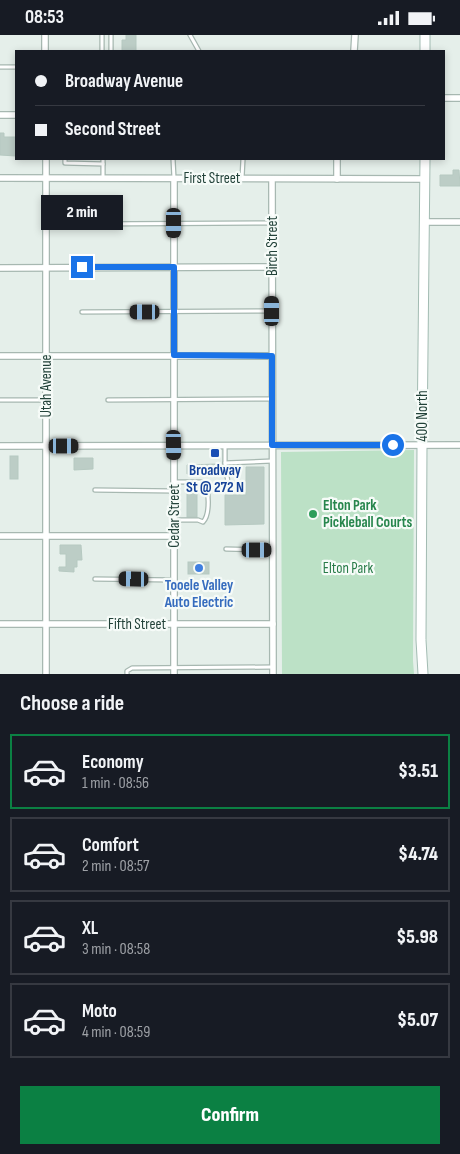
<!DOCTYPE html>
<meta charset="utf-8">
<style>
:root{--surface:#171b24;--page:#242831;--text:#f1f3f6;--muted:#9ea1a6;--line:#363941;--accent:#0b8043}
body{margin:0;font-family:"Sofia Sans Condensed",sans-serif;background:var(--page);color:var(--text);height:100vh;display:flex;flex-direction:column;font-size:19px;white-space:nowrap}
*{box-sizing:border-box;margin:0}
p{font-size:16px;color:var(--muted)}
.icon{flex:none;width:28px;height:28px;fill:none;stroke:currentColor;stroke-width:2;stroke-linecap:round;stroke-linejoin:round}
.map{position:relative;height:639px;overflow:hidden}
.side{display:flex;flex-direction:column;background:var(--surface);flex:1}
.side>*{flex:none}
.banner{position:absolute;left:15px;top:15px;width:430px;height:110px;border-radius:0px;box-shadow:0 2px 8px #0003;display:grid;align-content:center;height:110px;padding:0 20px;background:var(--surface)}
.end{position:absolute;width:22px;height:22px;margin:-11px;border:6px solid #1a73e8;background:#fff;box-shadow:0 0 0 2px #fff}
.from{border-radius:50%}
.bubble{position:absolute;height:35px;border-radius:0px;background:var(--surface);box-shadow:0 2px 8px #0003;font-size:16px;font-weight:800;line-height:35px;text-align:center}
.car{position:absolute;width:15px;height:30px;margin:-15px -8px;border-radius:6px;box-shadow:0 0 4px 1px #0007;background:linear-gradient(#222 24%,#8ab4d8 0 40%,#222 0 76%,#8ab4d8 0 86%,#222 0)}
.banner b{display:flex;align-items:center;gap:18px;height:48px;font-size:19px}
.banner b+b{border-top:1px solid var(--line)}
.banner i{width:12px;height:12px;background:var(--text)}
ul{padding:0;list-style:none}
li{display:flex;align-items:center;gap:15px;height:75px;margin:0 10px 8px;padding:0 10px;border:2px solid var(--line);border-radius:0px}
li div{flex:1}
li b{display:block;font-size:19px}
li em{font-style:normal;font-weight:800}
li.selected{border-color:var(--accent)}
li>.icon{width:45px;height:45px;stroke-width:1.5}
h2{padding:0 20px;font-size:22px;line-height:60px}
.action{display:flex;gap:10px;margin-top:auto;padding:10px 20px}
.action a{flex:1;height:58px;border-radius:0px;background:var(--accent);color:#fff;font-size:20px;font-weight:800;line-height:58px;text-align:center}
.status{display:flex;justify-content:space-between;align-items:center;height:35px;padding:0 25px;background:var(--surface);direction:ltr}
.status svg{height:14px;fill:currentColor}
.map>svg:first-child{display:block}
.green{fill:#bce1c6}
.building{fill:#bccdc6;stroke:#b6c9c1}
.lines{fill:none;stroke-linecap:round;stroke-linejoin:round}
.lane-casing{stroke:#a7b8b1;stroke-width:5.5}
.street-casing{stroke:#a7b8b1;stroke-width:8}
.secondary-casing{stroke:#a2bbb2;stroke-width:11}
.lane{stroke:#fff;stroke-width:3}
.street{stroke:#fff;stroke-width:5.5}
.secondary{stroke:#fff;stroke-width:9}
.route{stroke:#1a73e8;stroke-width:6}
.transit-dot{fill:#1a4fb4;stroke:#f6fbf8;stroke-width:2}
.leisure-dot{fill:#2e9e5b;stroke:#f6fbf8;stroke-width:2}
.shop-dot{fill:#3f7fe0;stroke:#f6fbf8;stroke-width:2}
.labels{text-anchor:middle;stroke-width:4.5;stroke-linejoin:round;paint-order:stroke}
.street-label{font-size:15px;fill:#224239;stroke:#f6fbf8}
.transit-label{font-size:15px;font-weight:bold;fill:#164399;stroke:#f6fbf8}
.leisure-label{font-size:15px;font-weight:bold;fill:#27864d;stroke:#f6fbf8;text-anchor:start}
.park-label{font-size:15px;fill:#297c49;stroke:#f6fbf8}
.shop-label{font-size:15px;font-weight:bold;fill:#366cbe;stroke:#f6fbf8}
</style>
<div class="status"><b>08:53</b><svg viewBox="0 0 49 12"><path d="M0 12V9h3v3zM5 12V6h3v6zM10 12V3h3v9zM15 12V0h3v12zM26 1h20v11H26zM47 4h2v5h-2z"/></svg></div>
<div class="map">
<svg width="460" height="639" viewBox="0 0 460 639">
<rect width="100%" height="100%" fill="#e5efea"/>
<polygon class="green" points="414,415 413,626 414,639 282,639 281,417"/>
<g class="building">
<polygon points="126,0 136,0 136,16 122,16 122,5 126,5"/>
<polygon points="0,98 4,98 4,102 16,102 16,121 0,120"/>
<polygon points="453,135 459,135 460,151 440,151 440,140 453,140"/>
<rect x="10" y="421" width="8" height="23"/>
<polygon points="74,423 93,423 93,434 74,435"/>
<polygon points="217,429 217,438 187,439 187,430"/>
<polygon points="246,432 264,432 264,489 225,490 225,460 246,460"/>
<rect x="187" y="451" width="10" height="31"/>
<polygon points="60,510 81,510 82,525 77,525 77,532 74,532 74,537 59,536 59,532 66,532 66,519 60,519"/>
<rect x="188" y="527" width="21" height="12"/>
</g>
<g class="lines">
<g class="lane-casing">
<g id="lane">
<polyline points="102,0 102,16"/>
<polyline points="111,0 111,16"/>
<polyline points="190,0 199,16"/>
<polyline points="0,32 16,32"/>
<polyline points="65,124 65,128 103,129 103,143"/>
<polyline points="103,124 103,129"/>
<polyline points="173,124 174,143"/>
<polyline points="242,143 243,124"/>
<polyline points="93,189 271,188"/>
<polyline points="82,277 272,276"/>
<polyline points="0,365 45,365"/>
<polyline points="108,365 272,364"/>
<polyline points="225,411 225,428 229,454"/>
<polyline points="225,428 272,426"/>
<polyline points="95,455 173,456"/>
<path d="M174,485H198L203,487C210,480 210,454 203,447H175"/>
<polyline points="226,514 272,515"/>
<polyline points="95,544 173,545"/>
<polyline points="127,639 127,636 132,633 272,632"/>
</g>
</g>
<g class="street-casing">
<g id="street">
<polyline points="45,0 45,16"/>
<polyline points="354,16 355,0"/>
<polyline points="444,63 460,63"/>
<polyline points="0,80 16,80"/>
<polyline points="46,124 46,639"/>
<polyline points="0,143 425,144"/>
<polyline points="174,144 174,639"/>
<polyline points="272,144 273,639"/>
<polyline points="337,144 337,124"/>
<polyline points="423,187 460,187"/>
<polyline points="0,233 272,232"/>
<polyline points="0,321 272,321"/>
<polyline points="0,411 460,410"/>
<polyline points="0,501 174,501"/>
<polyline points="0,589 273,589"/>
</g>
</g>
<g class="secondary-casing">
<g id="secondary">
<polyline points="425,16 425,0"/>
<polyline points="423,639 421,605 422,410 425,124"/>
</g>
</g>
<use href="#lane" class="lane"/>
<use href="#street" class="street"/>
<use href="#secondary" class="secondary"/>
</g>
<g class="lines">
<polyline class="route" points="82,232 174,232 174,320 272,321 272,410 393,410"/>
</g>
<rect class="transit-dot" x="210" y="413" width="10" height="10" rx="2.5"/>
<circle class="leisure-dot" cx="313" cy="479" r="5"/>
<circle class="shop-dot" cx="199" cy="533" r="5"/>
<g class="labels">
<g class="street-label">
<text x="212" y="148">First Street</text>
<text transform="translate(272 211) rotate(-90)" y="5">Birch Street</text>
<text transform="translate(46 351) rotate(-90)" y="5">Utah Avenue</text>
<text transform="translate(422 381) rotate(-90)" y="5">400 North</text>
<text transform="translate(174 481) rotate(-90)" y="5">Cedar Street</text>
<text x="137" y="594">Fifth Street</text>
</g>
<g class="transit-label">
<text x="215" y="440">Broadway<tspan x="215" dy="17">St @ 272 N</tspan></text>
</g>
<g class="leisure-label">
<text x="323" y="475">Elton Park<tspan x="323" dy="17">Pickleball Courts</tspan></text>
</g>
<g class="park-label">
<text x="348" y="538">Elton Park</text>
</g>
<g class="shop-label">
<text x="199" y="555">Tooele Valley<tspan x="199" dy="17">Auto Electric</tspan></text>
</g>
</g>
</svg>
<i class="end from" style="left:393px;top:410px"></i>
<i class="end" style="left:82px;top:232px"></i>
<div class="bubble" style="left:41px;top:160px;width:82px">2 min</div>
<i class="car" style="left:174px;top:188px;rotate:180deg"></i>
<i class="car" style="left:272px;top:276px;rotate:0deg"></i>
<i class="car" style="left:145px;top:277px;rotate:270deg"></i>
<i class="car" style="left:174px;top:410px;rotate:179deg"></i>
<i class="car" style="left:64px;top:411px;rotate:90deg"></i>
<i class="car" style="left:257px;top:515px;rotate:90deg"></i>
<i class="car" style="left:134px;top:544px;rotate:271deg"></i>
<div class="banner">
<b><i class="from"></i>Broadway Avenue</b>
<b><i></i>Second Street</b>
</div>
</div>
<section class="side">
<h2>Choose a ride</h2>
<ul>
<li class="selected"><svg class="icon" aria-label="car" viewBox="0 0 24 24"><path d="M5 17H2v-5l4-1 3-4h7l3 4 3 1v5h-3M9 17h6M6 11h13"/><circle cx="7" cy="17" r="2"/><circle cx="17" cy="17" r="2"/></svg><div><b>Economy</b><p>1 min · 08:56</p></div><em>$3.51</em></li>
<li><svg class="icon" aria-label="car" viewBox="0 0 24 24"><path d="M5 17H2v-5l4-1 3-4h7l3 4 3 1v5h-3M9 17h6M6 11h13"/><circle cx="7" cy="17" r="2"/><circle cx="17" cy="17" r="2"/></svg><div><b>Comfort</b><p>2 min · 08:57</p></div><em>$4.74</em></li>
<li><svg class="icon" aria-label="car" viewBox="0 0 24 24"><path d="M5 17H2v-5l4-1 3-4h7l3 4 3 1v5h-3M9 17h6M6 11h13"/><circle cx="7" cy="17" r="2"/><circle cx="17" cy="17" r="2"/></svg><div><b>XL</b><p>3 min · 08:58</p></div><em>$5.98</em></li>
<li><svg class="icon" aria-label="car" viewBox="0 0 24 24"><path d="M5 17H2v-5l4-1 3-4h7l3 4 3 1v5h-3M9 17h6M6 11h13"/><circle cx="7" cy="17" r="2"/><circle cx="17" cy="17" r="2"/></svg><div><b>Moto</b><p>4 min · 08:59</p></div><em>$5.07</em></li>
</ul>
<div class="action"><a>Confirm</a></div>
</section>
